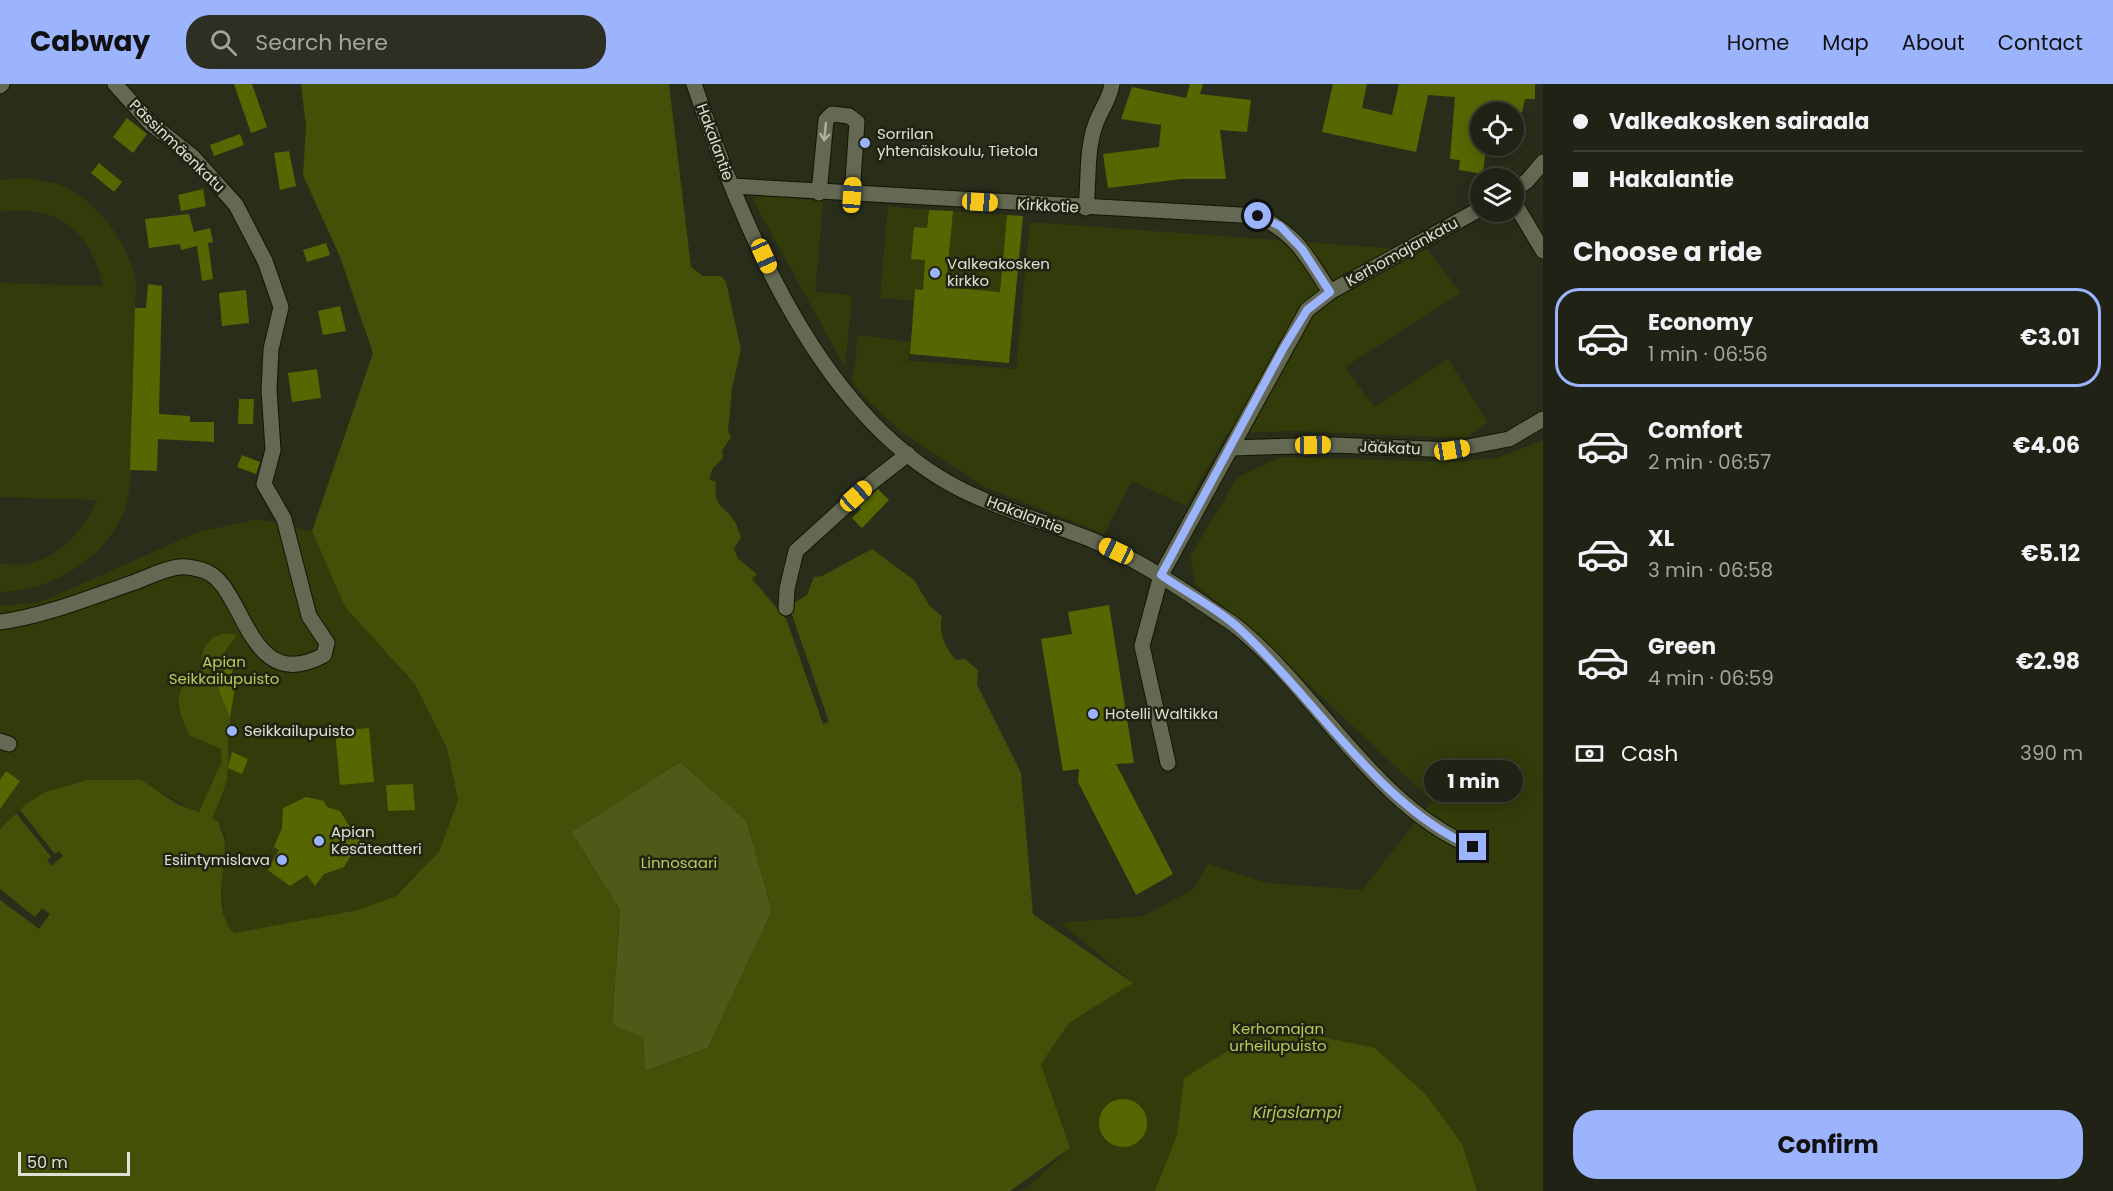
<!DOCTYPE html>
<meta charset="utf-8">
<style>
:root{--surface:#1f2214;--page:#2c2f22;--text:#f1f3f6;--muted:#a1a4a0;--line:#3c3f34;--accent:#9bb4fd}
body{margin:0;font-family:Poppins,sans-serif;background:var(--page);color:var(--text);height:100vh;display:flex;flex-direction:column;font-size:22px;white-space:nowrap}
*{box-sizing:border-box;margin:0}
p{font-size:20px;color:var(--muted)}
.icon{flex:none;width:33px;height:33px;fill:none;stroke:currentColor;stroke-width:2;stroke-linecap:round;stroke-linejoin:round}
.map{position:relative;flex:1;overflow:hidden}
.side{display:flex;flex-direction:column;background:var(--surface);width:570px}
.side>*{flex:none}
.guide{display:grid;align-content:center;height:132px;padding:0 30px;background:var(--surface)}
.fabs{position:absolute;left:1470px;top:18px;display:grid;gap:12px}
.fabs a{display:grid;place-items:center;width:54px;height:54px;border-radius:50%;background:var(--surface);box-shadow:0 3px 15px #0003,0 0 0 2px var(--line);font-size:30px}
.scale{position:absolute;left:18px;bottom:15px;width:112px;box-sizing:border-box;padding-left:6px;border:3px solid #dee2d5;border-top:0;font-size:16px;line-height:21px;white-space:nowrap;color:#dee2d5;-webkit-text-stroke:4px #202411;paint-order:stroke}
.end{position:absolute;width:27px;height:27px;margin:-14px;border:8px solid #9bb4fd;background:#111;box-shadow:0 0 0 3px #111}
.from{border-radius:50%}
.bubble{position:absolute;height:42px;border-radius:21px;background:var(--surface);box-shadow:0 3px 15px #0003,0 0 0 2px var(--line);font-size:20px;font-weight:700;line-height:42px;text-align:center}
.car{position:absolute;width:18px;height:36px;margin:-18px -9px;border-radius:8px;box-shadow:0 0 4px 2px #0007;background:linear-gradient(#f5c518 24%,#345 0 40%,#f5c518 0 76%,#345 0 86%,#f5c518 0)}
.guide b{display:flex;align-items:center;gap:21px;height:57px;font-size:22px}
.guide b+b{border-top:2px solid var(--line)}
.guide i{width:15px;height:15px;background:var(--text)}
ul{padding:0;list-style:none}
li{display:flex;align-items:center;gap:18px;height:99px;margin:0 12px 9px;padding:0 18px;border:3px solid transparent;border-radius:24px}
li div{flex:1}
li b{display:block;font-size:22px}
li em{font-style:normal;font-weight:700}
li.current{border-color:var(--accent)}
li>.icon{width:54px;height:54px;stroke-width:1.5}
h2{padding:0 30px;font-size:27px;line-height:72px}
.pay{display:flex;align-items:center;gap:15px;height:66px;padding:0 30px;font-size:22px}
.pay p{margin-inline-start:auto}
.action{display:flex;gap:12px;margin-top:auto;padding:12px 30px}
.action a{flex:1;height:69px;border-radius:24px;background:var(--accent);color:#111;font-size:24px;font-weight:700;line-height:69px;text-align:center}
header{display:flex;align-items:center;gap:36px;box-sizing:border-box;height:84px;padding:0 30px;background:var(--accent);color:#111}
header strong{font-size:28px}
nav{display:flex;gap:33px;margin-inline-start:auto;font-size:21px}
.search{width:420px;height:54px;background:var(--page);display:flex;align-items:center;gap:15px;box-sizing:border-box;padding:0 21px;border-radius:24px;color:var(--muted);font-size:22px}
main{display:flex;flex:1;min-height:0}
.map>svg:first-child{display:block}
.green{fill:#323b0a}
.forest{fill:#4e5a17}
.water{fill:#445008;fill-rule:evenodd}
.pier{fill:#292e1a}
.building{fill:#576600}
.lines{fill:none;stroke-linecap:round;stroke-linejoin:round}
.minor-casing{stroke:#121604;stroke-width:17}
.minor{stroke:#646953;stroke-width:15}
.oneway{stroke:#adb2a1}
.route{stroke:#9bb4fd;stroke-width:8}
.poi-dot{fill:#9bb4fd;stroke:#202411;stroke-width:2}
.labels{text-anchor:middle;stroke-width:5;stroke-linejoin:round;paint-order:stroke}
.poi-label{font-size:15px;fill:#dee2d5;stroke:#202411;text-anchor:start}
.street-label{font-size:15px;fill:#dee2d5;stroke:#202411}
.park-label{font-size:15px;fill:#b6cc59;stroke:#202411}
.water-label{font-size:16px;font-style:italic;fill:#b4cb58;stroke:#202411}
</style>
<header>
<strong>Cabway</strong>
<div class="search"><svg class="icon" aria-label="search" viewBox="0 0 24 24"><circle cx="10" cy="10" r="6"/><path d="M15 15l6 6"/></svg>Search here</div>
<nav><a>Home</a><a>Map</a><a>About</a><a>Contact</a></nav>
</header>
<main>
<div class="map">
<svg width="1543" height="1107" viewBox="0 0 1543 1107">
<rect width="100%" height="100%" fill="#292e1a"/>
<g class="green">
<path d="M26,94C41,96 56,98 69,105C101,123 127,158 135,194C137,206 135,218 135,230C134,254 133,279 132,303C131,339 135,386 126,421C111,472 51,508 0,508V479C44,489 81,454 97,416L0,413V199L103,202C91,147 57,120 0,128V96Z"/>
<polygon points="763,111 823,117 815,208 852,211 845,283 755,120 754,114"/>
<polygon points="888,122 929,126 927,144 914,143 911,174 925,176 923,206 915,205 914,217 880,214"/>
<polygon points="953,127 1007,131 1000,208 946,203"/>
<polygon points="1030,138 1400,165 1416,151 1461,209 1345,283 1374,323 1448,275 1488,338 1465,354 1292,347 1227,349 1186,422 1132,397 1104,450 983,402 903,349 869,318 851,297 857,271 855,270 858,251 911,258 909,276 902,276 1016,285"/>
<polygon points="1543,356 1543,1107 1023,1107 1070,1064 1041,980 1069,939 1133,899 1061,839 1143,832 1194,805 1208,780 1267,799 1362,806 1432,717 1245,540 1196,501 1190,472 1238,393 1280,373 1452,378 1498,374"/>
<path d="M258,435L312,447L345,523L415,600L447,664L458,716L439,768L396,812L358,826L234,849L225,841L221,799L225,750L219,738C200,729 180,721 163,709L25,721L0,745V522L41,518L198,448Z"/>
</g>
<polygon class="forest" points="680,678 747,737 772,827 708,964 645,987 612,940 620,826 571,748"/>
<g class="water">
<path d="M301,0H669L691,183L703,192H721L726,198L741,265L732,304L728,347L731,353L722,367L723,374L713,384L709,395L716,398C714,424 720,418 733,435C737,440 739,448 741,453L734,465L738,475L757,490L752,495L787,536H793L789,522L807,511L814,493L822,492L872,465L914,496L929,521L942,532C938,548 945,564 956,576L965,575L978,586L977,601L1021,689L1033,830L1133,899L1069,939L1041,980L1070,1064L1010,1107H0V745L25,721L45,708L88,696H141L177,720L199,728L222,677L221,665L189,651C182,634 171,613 187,598C192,593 198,593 201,586C203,581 201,577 202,572C205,554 221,546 237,551L225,567L223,586L214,593C219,606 228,620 230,633C231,643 227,653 228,662C230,693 225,706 212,734L219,738C220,746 225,751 225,760C224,787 213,829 234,849L358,826L396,812L439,768L458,716L447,664L415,600L345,523L312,447L373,269L340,173L303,91L306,42ZM680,678L747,737L772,827L708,964L645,987L644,954L612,940L620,826L571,748Z"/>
<polygon points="1293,947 1375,964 1426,1011 1462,1060 1477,1107 1155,1107 1177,1051 1184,994 1237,961"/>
</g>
<g class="pier">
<polygon points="789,522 829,638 823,640 784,529 789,533 786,524"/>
<polygon points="20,726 55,770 59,767 63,772 51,782 47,776 51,773 16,729"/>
<polygon points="0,805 35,833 42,824 50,830 39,845 0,816"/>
</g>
<g class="building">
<polygon points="234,0 252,0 267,43 251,49"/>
<polygon points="1190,0 1203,0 1200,10 1251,16 1247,48 1220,46 1226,95 1182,95 1108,104 1103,70 1159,63 1161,41 1121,35 1132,3 1186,14"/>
<polygon points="1333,0 1367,0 1362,24 1392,31 1399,0 1535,0 1535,15 1525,15 1522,28 1495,26 1495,28 1480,28 1480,62 1486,62 1483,90 1459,86 1460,76 1450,75 1455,13 1428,11 1416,68 1322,48"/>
<polygon points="127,34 147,50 133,69 113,53"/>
<polygon points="240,50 244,61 214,72 210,61"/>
<polygon points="289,67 296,102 280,106 274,69"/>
<polygon points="99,79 122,98 114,108 91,89"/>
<polygon points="203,105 206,122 181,127 178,111"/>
<polygon points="929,126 953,127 946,203 1000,208 1007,131 1023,132 1009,279 910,270 915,205 923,206 925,176 911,175 914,143 927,144"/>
<polygon points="189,130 194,148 210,144 213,158 208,159 213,195 202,197 197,162 181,166 180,160 149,164 145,135"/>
<polygon points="326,159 330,171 307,178 303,166"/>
<polygon points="148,200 162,202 159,330 190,332 190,338 214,338 214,358 158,355 157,387 130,386 135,224 146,224"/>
<polygon points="246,206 249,239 222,242 219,209"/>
<polygon points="340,222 346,247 323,251 318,227"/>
<polygon points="317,285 321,314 292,318 288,289"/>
<polygon points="239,315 254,315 253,340 238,340"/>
<polygon points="242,371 260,378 256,390 237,383"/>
<polygon points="878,405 889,416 862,444 852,434 861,425 859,423"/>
<polygon points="1109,521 1134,679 1116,680 1173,790 1136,811 1078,698 1079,685 1063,687 1041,555 1072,550 1068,528"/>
<polygon points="234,578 232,590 237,590 230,634 214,593"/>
<polygon points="369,644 374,698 340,701 335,647"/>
<polygon points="232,668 248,675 242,690 228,684"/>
<polygon points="6,687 20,697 0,725 0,696"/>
<polygon points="413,700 415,726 388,727 386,701"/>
<polygon points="306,713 324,717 327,723 340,727 356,753 365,760 355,765 344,783 324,790 315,802 307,791 290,802 268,786 279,766 274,763 282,744 283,724"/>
<circle cx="1123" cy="1039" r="24"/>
</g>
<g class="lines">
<g class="minor-casing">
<g id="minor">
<path d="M694,0C743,143 819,336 964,407C1005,427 1049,439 1092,456C1132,473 1169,496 1205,521C1217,530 1231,537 1242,547C1320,613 1376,722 1473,763"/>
<polyline points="0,2 2,0"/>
<path d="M732,102L1258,132C1297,150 1307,173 1330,208"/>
<polyline points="1514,106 1527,97 1543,78"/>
<polyline points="819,109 826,36 832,30 849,32 857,38 852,111"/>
<polyline points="1514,118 1543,167"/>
<path d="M1086,124C1089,97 1086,65 1096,39C1101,25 1110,15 1112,0"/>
<polyline points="1231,364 1334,361 1452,366 1509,355 1543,335"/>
<polyline points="786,524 787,505 796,467 872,398 908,370"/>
<path d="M0,538C41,533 92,513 132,499C146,494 163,485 179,483C185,482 195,484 202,486C246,497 245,614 324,571L327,559L309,532L284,435L264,400L273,366L269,306L271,265L281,223L265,177L236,121L193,73L150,39L115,0"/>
<polyline points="0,657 9,660"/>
<polyline points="1168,679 1142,562 1161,491 1307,226 1330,208 1480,125"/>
</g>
</g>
<use href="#minor" class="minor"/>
</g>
<defs><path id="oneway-shaft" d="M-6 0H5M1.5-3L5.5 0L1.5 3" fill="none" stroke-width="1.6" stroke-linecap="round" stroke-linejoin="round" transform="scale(1.5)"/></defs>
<use class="oneway" href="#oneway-shaft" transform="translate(825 48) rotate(96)"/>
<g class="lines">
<path class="route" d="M1258,132L1280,142L1302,165L1330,208L1307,226L1283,265L1161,491C1187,509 1220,526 1243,548C1315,615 1382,725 1473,763"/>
</g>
<g class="poi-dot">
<circle cx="865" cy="59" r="6"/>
<circle cx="935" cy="189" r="6"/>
<circle cx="1093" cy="630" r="6"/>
<circle cx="232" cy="647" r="6"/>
<circle cx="319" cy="757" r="6"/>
<circle cx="282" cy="776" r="6"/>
</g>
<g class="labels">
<g class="poi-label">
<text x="877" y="55">Sorrilan<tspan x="877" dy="17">yhtenäiskoulu, Tietola</tspan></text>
<text x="947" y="185">Valkeakosken<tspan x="947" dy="17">kirkko</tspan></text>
<text x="1105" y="635">Hotelli Waltikka</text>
<text x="244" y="652">Seikkailupuisto</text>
<text x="331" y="753">Apian<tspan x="331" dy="17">Kesäteatteri</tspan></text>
<text x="270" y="781" text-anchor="end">Esiintymislava</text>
</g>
<g class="street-label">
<text transform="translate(715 58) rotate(70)" y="5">Hakalantie</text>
<text transform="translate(177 62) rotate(44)" y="5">Pässinmäenkatu</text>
<text transform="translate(1048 122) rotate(3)" y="5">Kirkkotie</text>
<text transform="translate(1402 168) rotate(-29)" y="5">Kerhomajankatu</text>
<text transform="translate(1390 364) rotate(3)" y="5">Jääkatu</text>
<text transform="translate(1025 431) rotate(21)" y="5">Hakalantie</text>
</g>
<g class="park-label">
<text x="224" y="583">Apian<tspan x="224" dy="17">Seikkailupuisto</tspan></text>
<text x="679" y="784">Linnosaari</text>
<text x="1278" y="950">Kerhomajan<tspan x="1278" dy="17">urheilupuisto</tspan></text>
</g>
<g class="water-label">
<text x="1297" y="1034">Kirjaslampi</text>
</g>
</g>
</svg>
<div class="fabs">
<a><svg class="icon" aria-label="locate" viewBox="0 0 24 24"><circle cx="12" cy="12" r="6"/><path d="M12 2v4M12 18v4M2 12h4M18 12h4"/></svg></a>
<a><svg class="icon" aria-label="layers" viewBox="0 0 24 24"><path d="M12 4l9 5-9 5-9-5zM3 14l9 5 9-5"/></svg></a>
</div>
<div class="scale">50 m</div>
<i class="end from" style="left:1258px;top:132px"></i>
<i class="end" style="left:1473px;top:763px"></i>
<div class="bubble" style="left:1424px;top:676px;width:99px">1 min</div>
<i class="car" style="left:852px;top:111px;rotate:4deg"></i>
<i class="car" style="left:980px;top:118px;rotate:93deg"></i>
<i class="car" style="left:764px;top:172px;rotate:156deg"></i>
<i class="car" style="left:1313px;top:361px;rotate:89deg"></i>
<i class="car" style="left:1452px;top:366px;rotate:81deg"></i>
<i class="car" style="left:856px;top:412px;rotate:48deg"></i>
<i class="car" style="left:1116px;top:467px;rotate:295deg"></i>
</div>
<section class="side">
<div class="guide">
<b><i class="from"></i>Valkeakosken sairaala</b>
<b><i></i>Hakalantie</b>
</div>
<h2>Choose a ride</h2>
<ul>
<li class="current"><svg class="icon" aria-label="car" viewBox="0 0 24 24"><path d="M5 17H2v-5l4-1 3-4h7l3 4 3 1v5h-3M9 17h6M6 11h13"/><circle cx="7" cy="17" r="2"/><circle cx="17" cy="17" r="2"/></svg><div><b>Economy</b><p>1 min · 06:56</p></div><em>€3.01</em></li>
<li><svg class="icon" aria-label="car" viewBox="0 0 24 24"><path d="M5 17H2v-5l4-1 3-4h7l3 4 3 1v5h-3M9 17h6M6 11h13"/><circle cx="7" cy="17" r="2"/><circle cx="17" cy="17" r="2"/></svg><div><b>Comfort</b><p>2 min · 06:57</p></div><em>€4.06</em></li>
<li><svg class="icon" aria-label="car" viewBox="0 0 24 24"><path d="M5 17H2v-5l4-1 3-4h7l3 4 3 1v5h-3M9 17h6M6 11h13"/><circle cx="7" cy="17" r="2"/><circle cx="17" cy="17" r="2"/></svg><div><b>XL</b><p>3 min · 06:58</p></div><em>€5.12</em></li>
<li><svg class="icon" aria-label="car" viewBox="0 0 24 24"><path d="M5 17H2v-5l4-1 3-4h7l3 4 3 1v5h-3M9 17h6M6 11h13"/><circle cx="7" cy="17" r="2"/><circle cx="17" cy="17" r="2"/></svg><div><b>Green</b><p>4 min · 06:59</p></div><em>€2.98</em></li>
</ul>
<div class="pay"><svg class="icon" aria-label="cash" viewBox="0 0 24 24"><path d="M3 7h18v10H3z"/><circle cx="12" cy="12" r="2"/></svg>Cash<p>390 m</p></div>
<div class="action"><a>Confirm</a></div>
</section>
</main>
